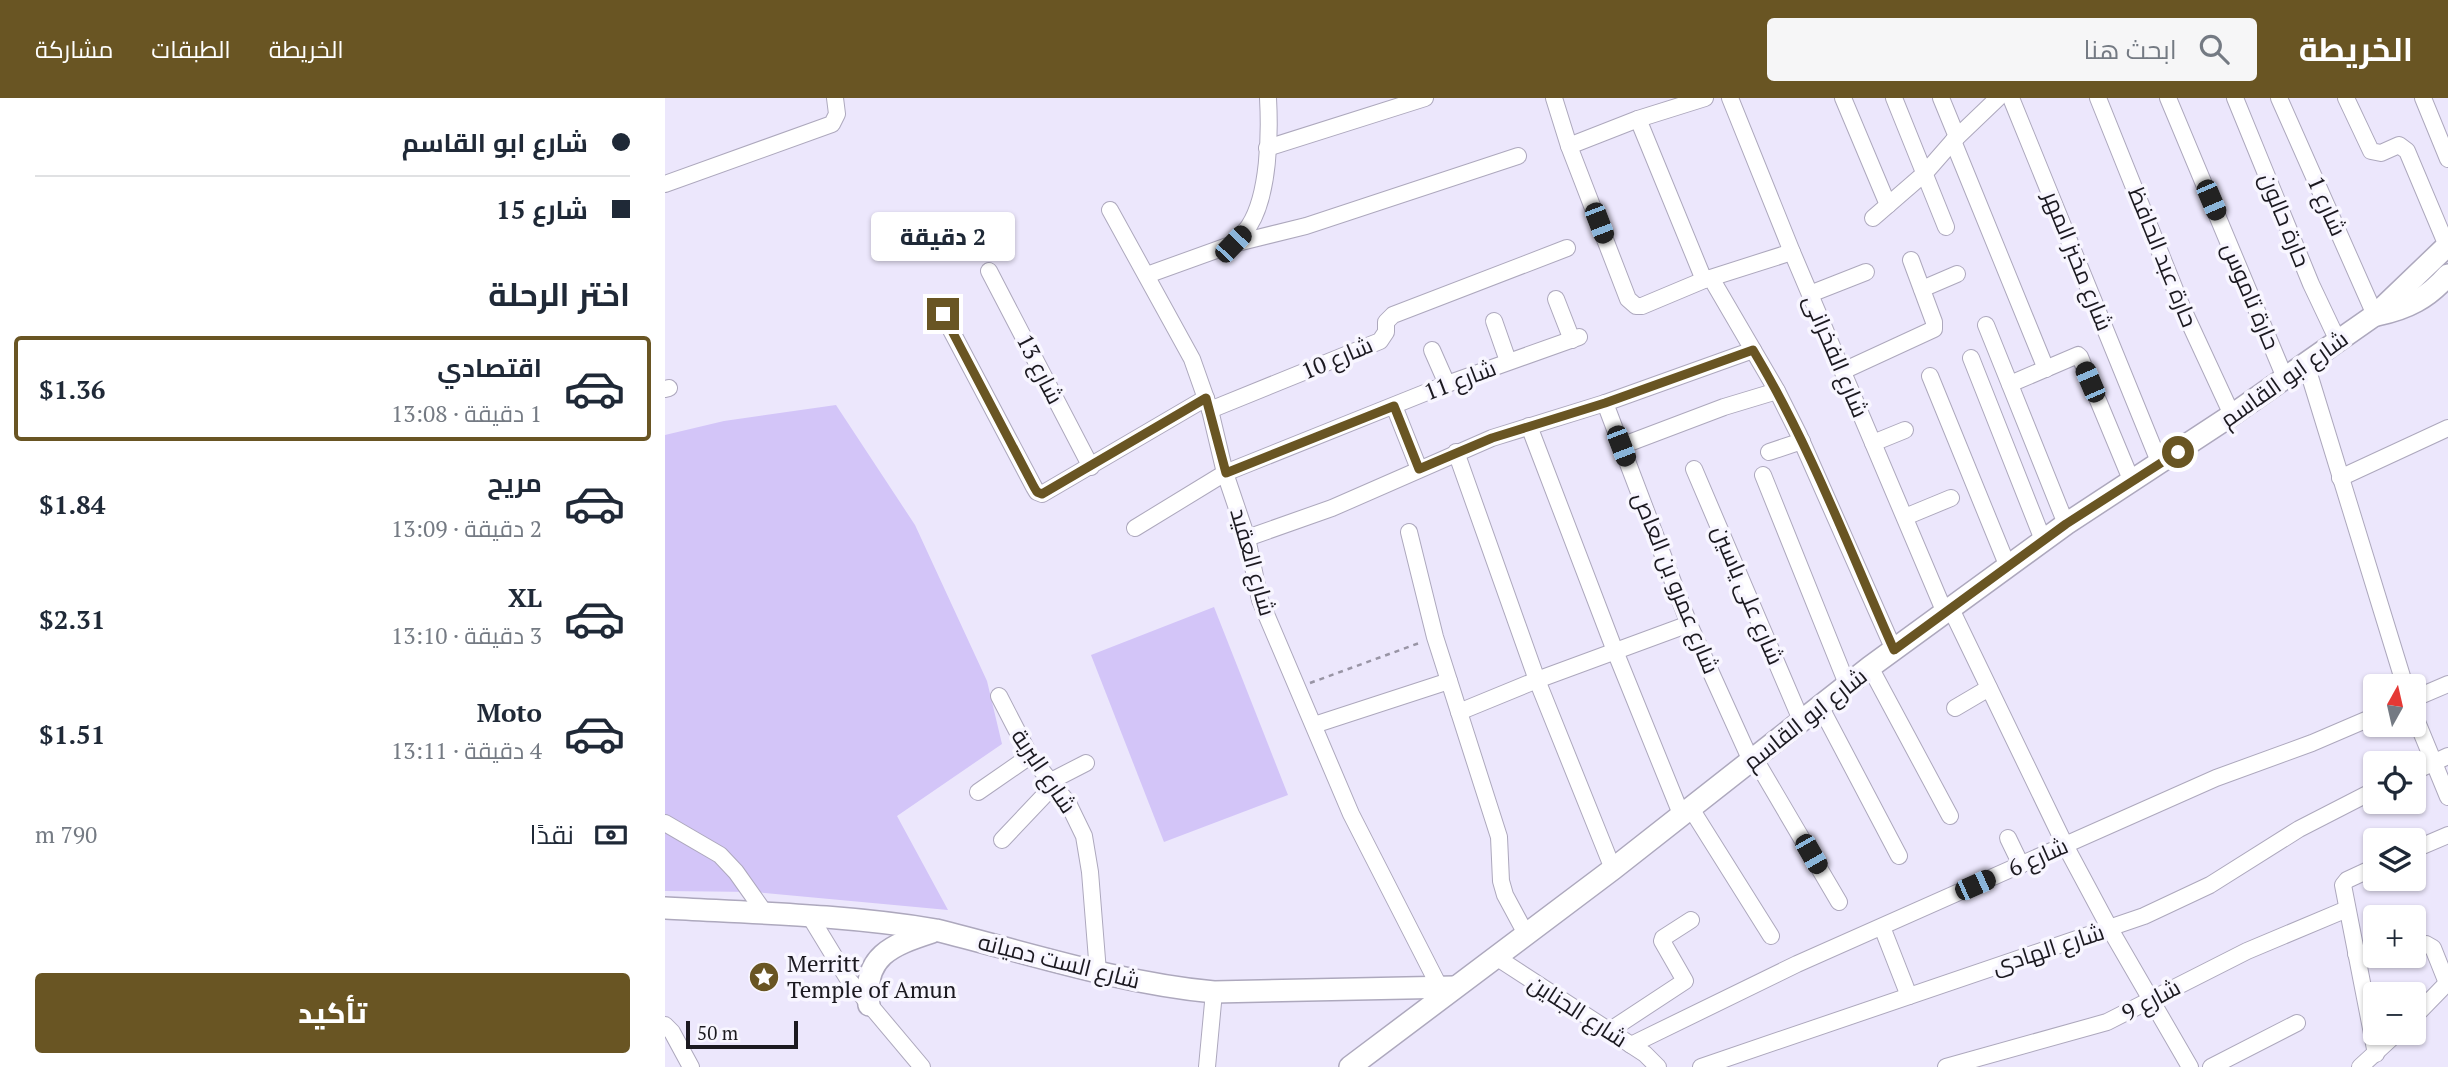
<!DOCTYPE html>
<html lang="ar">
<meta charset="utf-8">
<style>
:root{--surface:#fff;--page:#f6f6f7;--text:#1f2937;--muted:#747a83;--line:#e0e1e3;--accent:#695523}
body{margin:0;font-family:"PT Serif",Cairo,serif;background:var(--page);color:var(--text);direction:rtl;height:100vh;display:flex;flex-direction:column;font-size:26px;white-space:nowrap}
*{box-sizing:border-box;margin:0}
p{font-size:23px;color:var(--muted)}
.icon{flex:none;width:38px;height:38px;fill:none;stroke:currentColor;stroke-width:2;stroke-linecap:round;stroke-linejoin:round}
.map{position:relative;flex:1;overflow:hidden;direction:ltr}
.details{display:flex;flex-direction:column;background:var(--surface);width:665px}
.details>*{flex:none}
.guide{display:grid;align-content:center;height:154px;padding:0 35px;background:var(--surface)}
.needle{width:46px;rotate:8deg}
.controls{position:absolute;left:1698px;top:576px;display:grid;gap:14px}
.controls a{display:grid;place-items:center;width:63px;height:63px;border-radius:7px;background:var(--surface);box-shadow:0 2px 5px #0004;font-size:35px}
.scale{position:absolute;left:21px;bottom:18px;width:112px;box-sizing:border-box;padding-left:7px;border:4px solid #1b1920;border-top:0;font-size:19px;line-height:24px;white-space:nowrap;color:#1b1920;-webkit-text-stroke:5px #f8f6ff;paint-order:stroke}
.end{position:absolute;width:32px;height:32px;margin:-16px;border:9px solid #695523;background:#fff;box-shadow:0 0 0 4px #fff}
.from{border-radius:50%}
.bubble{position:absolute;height:49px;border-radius:7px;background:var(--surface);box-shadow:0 2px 5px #0004;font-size:23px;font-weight:800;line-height:49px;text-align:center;direction:rtl}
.car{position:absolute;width:21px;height:42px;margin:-21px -10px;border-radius:9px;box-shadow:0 0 5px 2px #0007;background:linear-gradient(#222 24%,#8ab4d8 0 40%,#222 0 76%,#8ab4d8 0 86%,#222 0)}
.guide b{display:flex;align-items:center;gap:24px;height:66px;font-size:26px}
.guide b+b{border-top:2px solid var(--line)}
.guide i{width:18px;height:18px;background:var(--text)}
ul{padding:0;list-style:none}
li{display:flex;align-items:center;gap:21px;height:105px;margin:0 14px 10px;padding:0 21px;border:4px solid transparent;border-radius:7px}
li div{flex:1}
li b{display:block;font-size:26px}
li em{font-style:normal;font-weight:800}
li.on{border-color:var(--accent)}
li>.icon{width:63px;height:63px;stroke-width:1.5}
h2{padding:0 35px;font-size:32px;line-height:84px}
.pay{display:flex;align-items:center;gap:18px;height:77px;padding:0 35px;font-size:26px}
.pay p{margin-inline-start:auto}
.primary-button{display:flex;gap:14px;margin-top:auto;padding:14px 35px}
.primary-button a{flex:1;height:80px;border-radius:7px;background:var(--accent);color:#fff;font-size:28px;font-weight:800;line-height:80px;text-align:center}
header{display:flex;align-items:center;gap:42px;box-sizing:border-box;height:98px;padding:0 35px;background:var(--accent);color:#fff}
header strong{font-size:33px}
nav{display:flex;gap:38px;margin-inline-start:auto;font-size:24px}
.search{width:490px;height:63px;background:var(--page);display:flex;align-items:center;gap:18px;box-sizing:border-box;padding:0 24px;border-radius:7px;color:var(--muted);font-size:26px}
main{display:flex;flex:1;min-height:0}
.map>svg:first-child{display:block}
.green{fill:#d3c5f8}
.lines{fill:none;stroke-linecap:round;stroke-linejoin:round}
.minor-casing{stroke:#ada8bd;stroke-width:18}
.tertiary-casing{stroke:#ada8bd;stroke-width:24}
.path{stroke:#9995a5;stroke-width:2.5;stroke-dasharray:5 5;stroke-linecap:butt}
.minor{stroke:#fff;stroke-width:16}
.tertiary{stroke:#fff;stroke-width:21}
.route{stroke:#695523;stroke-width:9}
.labels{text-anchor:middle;stroke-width:7;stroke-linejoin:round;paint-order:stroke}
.street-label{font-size:23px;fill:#1b1920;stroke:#f8f6ff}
.poi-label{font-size:23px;fill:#1b1920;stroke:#f8f6ff;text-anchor:start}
</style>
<header>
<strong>الخريطة</strong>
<div class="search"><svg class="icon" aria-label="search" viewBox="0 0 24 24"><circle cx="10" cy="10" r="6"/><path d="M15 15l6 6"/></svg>ابحث هنا</div>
<nav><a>الخريطة</a><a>الطبقات</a><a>مشاركة</a></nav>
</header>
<main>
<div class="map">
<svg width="1783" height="969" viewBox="0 0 1783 969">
<rect width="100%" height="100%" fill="#ece7fc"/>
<g class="green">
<polygon points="171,307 250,427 322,583 337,646 232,718 283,812 90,794 0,793 0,337 59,323"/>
<polygon points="549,509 623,697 499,744 426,557"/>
</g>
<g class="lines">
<g class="minor-casing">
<g id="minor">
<polyline points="889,0 904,48 963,201 971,208 977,208 1039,182 1127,154"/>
<polyline points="1065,0 1127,154 1280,515"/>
<polyline points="1178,0 1223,107"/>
<polyline points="1229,0 1281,129"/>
<polyline points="1276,0 1292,39"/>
<polyline points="1346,0 1495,366"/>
<polyline points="1433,0 1517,209 1567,317"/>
<polyline points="1503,0 1620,280"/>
<polyline points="1570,0 1646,186 1673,243"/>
<polyline points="1614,0 1710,217"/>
<polyline points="1681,0 1706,53 1716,55 1734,47 1742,53 1782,148"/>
<polyline points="1758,0 1783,61"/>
<polyline points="973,21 1039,182"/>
<polyline points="1288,43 1381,271"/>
<polyline points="904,48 973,21 1040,0"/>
<polyline points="602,50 760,0"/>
<polyline points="0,86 167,26 172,16 170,0"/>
<polyline points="445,112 527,261 545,312 560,375 582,440 595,502 686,716 775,890"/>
<polyline points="1208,120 1260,75 1288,43 1333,0"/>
<path d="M570,144C574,139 580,134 584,128C604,97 605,36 603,0"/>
<polyline points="324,173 426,369"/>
<polyline points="482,177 568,146 641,128 853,58"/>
<polyline points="1046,180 1112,293 1133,335 1229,552"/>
<polyline points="1257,191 1292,176"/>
<polyline points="1145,196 1201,174"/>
<polyline points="891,201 907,242"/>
<polyline points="278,217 369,389 372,394 377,396 541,300"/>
<polyline points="829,223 843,263"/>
<polyline points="1321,227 1401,426"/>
<polyline points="767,252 782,286"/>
<polyline points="1306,260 1378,442"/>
<polyline points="1641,266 1740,588"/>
<polyline points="1178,273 1269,231 1269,224 1246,162"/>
<polyline points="1265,278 1343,469"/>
<polyline points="1345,286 1413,257 1415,259 1467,384"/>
<polyline points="0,291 4,290"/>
<polyline points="940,305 1024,526 1086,663"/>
<polyline points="729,308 754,371"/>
<polyline points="545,312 715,243 721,234 721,224 728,217 902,150"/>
<polyline points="864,328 950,553 1016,716"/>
<polyline points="1208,345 1240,332"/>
<polyline points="956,348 1059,309 1112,293"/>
<polyline points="791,354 872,582 948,771"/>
<polyline points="1104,354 1137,343"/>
<polyline points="1029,371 1136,622"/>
<polyline points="1098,377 1182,586"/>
<polyline points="1675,380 1783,330"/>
<polyline points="1240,419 1286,400"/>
<polyline points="470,430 560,375 782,286 914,239"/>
<polyline points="744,434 770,539 834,739 836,783 840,797 861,836"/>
<polyline points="582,440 667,410 827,340 940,305 1088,252"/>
<polyline points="1286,511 1400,747 1445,831 1525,969"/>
<polyline points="1205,569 1285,718"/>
<polyline points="334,598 365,658 403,705 419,738 425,774 433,874"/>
<polyline points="1748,601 1783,586"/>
<polyline points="1155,608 1234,758"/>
<polyline points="1290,610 1324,590"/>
<polyline points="794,614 872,582 1024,526"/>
<polyline points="1748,614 1783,699"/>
<polyline points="649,627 784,583"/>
<polyline points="1090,661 1174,804"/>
<polyline points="1748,674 1783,658"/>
<polyline points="386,683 421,665"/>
<polyline points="313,694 365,658"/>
<polyline points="1025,709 1106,838"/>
<polyline points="0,725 55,757 71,774 100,815"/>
<polyline points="1343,740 1356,767"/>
<polyline points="337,742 390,686"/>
<polyline points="1748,752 1783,737"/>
<polyline points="1710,769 1682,782 1678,787 1711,956"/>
<polyline points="144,817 183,881 257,969"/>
<polyline points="1217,829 1244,898"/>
<polyline points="1748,847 1761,846 1768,850 1782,885"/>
<polyline points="1691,856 1710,853"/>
<polyline points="831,859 980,956 993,969"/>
<polyline points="1748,920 1783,884"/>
<polyline points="0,927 7,934 26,969"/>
<polyline points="944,933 1020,883 997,843 998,840 1026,822"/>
<polyline points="966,947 1132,866 1400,747 1551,680 1647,645 1710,618"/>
<polyline points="542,969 549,894"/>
<polyline points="1036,969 1479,818 1545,787 1634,731 1710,692"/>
<polyline points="1281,969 1442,924 1582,853 1682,811"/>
<polyline points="1546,969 1632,925"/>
<polyline points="1695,969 1733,934"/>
</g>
</g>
<g class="tertiary-casing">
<g id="tertiary">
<path d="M1712,217C1742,211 1763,200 1783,177"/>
<path d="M0,810C91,815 181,817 271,832C363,855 454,885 549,894L790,889"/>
<path d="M204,907C197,858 227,847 267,834"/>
<polyline points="685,969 948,771 1205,569 1401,426 1567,317 1710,217 1783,147"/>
</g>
</g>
<polyline class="path" points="645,585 757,544"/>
<use href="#minor" class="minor"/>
<use href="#tertiary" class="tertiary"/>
</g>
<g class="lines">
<path class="route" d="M278,216L369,389L372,394L377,396L541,300L561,375L729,308L754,371L827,340L940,305L1088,252C1145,347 1184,451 1229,552L1401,426L1513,354"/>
</g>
<defs>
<g id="sight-disc" transform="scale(1.575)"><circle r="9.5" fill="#695523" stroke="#f8f6ff"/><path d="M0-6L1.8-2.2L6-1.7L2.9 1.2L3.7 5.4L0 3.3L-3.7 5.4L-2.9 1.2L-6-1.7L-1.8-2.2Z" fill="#fff"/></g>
</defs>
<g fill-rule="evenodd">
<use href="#sight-disc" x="99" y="879"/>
</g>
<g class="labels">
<g class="street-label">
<text transform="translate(1662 108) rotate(66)" y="8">شارع 1</text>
<text transform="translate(1620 122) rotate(68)" y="8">حارة حالون</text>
<text transform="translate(1498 159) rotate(68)" y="8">حارة عبد الحافظ</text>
<text transform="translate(1413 163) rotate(68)" y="8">شارع مخبز المهر</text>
<text transform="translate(1586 198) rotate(67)" y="8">حارة تاموس</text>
<text transform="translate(1171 258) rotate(67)" y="8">شارع الفخرانى</text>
<text transform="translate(672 260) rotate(-23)" y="8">شارع 10</text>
<text transform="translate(375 271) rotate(63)" y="8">شارع 13</text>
<text transform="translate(1619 281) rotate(-35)" y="8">شارع ابو القاسم</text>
<text transform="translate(795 282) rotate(-21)" y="8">شارع 11</text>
<text transform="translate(588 464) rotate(74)" y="8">شارع العقيد</text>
<text transform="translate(1011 485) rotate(68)" y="8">شارع عمرو بن العاص</text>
<text transform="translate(1083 497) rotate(67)" y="8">شارع على ياسين</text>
<text transform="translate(1140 621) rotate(-38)" y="8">شارع ابو القاسم</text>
<text transform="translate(379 673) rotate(56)" y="8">شارع البربة</text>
<text transform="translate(1373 759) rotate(-24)" y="8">شارع 6</text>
<text transform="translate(1383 851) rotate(-18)" y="8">شارع الهادى</text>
<text transform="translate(394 863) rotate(14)" y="8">شارع الست دميانه</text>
<text transform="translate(1486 902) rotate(-28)" y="8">شارع 9</text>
<text transform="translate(913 913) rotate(33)" y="8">شارع الجناين</text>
</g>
<g class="poi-label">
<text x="122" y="874">Merritt<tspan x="122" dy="26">Temple of Amun</tspan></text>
</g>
</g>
</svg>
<div class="controls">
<a><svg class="needle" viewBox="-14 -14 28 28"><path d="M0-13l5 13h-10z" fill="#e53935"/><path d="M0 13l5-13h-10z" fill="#747a83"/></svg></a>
<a><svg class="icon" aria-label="locate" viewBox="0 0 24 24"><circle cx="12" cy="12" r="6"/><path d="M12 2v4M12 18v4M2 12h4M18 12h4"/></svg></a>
<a><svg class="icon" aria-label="layers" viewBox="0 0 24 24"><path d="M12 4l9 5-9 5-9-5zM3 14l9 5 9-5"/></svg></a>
<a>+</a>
<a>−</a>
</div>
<div class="scale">50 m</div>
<i class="end from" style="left:1513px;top:354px"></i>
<i class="end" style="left:278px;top:216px"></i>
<div class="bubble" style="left:206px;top:114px;width:144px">2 دقيقة</div>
<i class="car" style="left:1546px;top:102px;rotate:157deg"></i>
<i class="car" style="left:934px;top:125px;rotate:159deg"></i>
<i class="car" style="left:568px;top:146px;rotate:44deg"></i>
<i class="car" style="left:1425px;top:284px;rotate:337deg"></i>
<i class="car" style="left:956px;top:348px;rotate:159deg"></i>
<i class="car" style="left:1146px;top:756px;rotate:150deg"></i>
<i class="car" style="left:1310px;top:787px;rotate:66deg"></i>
</div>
<section class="details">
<div class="guide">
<b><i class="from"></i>شارع ابو القاسم</b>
<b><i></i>شارع 15</b>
</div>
<h2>اختر الرحلة</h2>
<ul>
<li class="on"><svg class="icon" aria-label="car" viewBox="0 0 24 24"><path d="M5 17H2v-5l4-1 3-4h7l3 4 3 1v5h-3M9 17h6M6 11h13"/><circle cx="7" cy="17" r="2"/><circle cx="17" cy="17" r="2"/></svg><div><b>اقتصادي</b><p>1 دقيقة · 13:08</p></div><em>$1.36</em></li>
<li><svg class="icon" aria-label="car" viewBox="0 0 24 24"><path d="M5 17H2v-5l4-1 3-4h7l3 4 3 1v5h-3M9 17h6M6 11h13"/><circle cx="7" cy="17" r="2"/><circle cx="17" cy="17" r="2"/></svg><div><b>مريح</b><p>2 دقيقة · 13:09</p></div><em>$1.84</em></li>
<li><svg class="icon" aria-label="car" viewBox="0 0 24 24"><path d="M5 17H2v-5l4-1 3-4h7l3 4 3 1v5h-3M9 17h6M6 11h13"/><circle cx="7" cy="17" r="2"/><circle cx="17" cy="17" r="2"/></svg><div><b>XL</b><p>3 دقيقة · 13:10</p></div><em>$2.31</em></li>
<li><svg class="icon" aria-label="car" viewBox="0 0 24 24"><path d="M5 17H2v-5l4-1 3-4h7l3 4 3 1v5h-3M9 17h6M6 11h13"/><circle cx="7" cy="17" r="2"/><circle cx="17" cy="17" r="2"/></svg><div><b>Moto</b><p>4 دقيقة · 13:11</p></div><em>$1.51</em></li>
</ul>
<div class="pay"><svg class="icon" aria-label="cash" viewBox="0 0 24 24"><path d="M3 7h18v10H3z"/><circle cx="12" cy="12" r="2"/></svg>نقدًا<p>790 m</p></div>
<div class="primary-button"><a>تأكيد</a></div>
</section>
</main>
